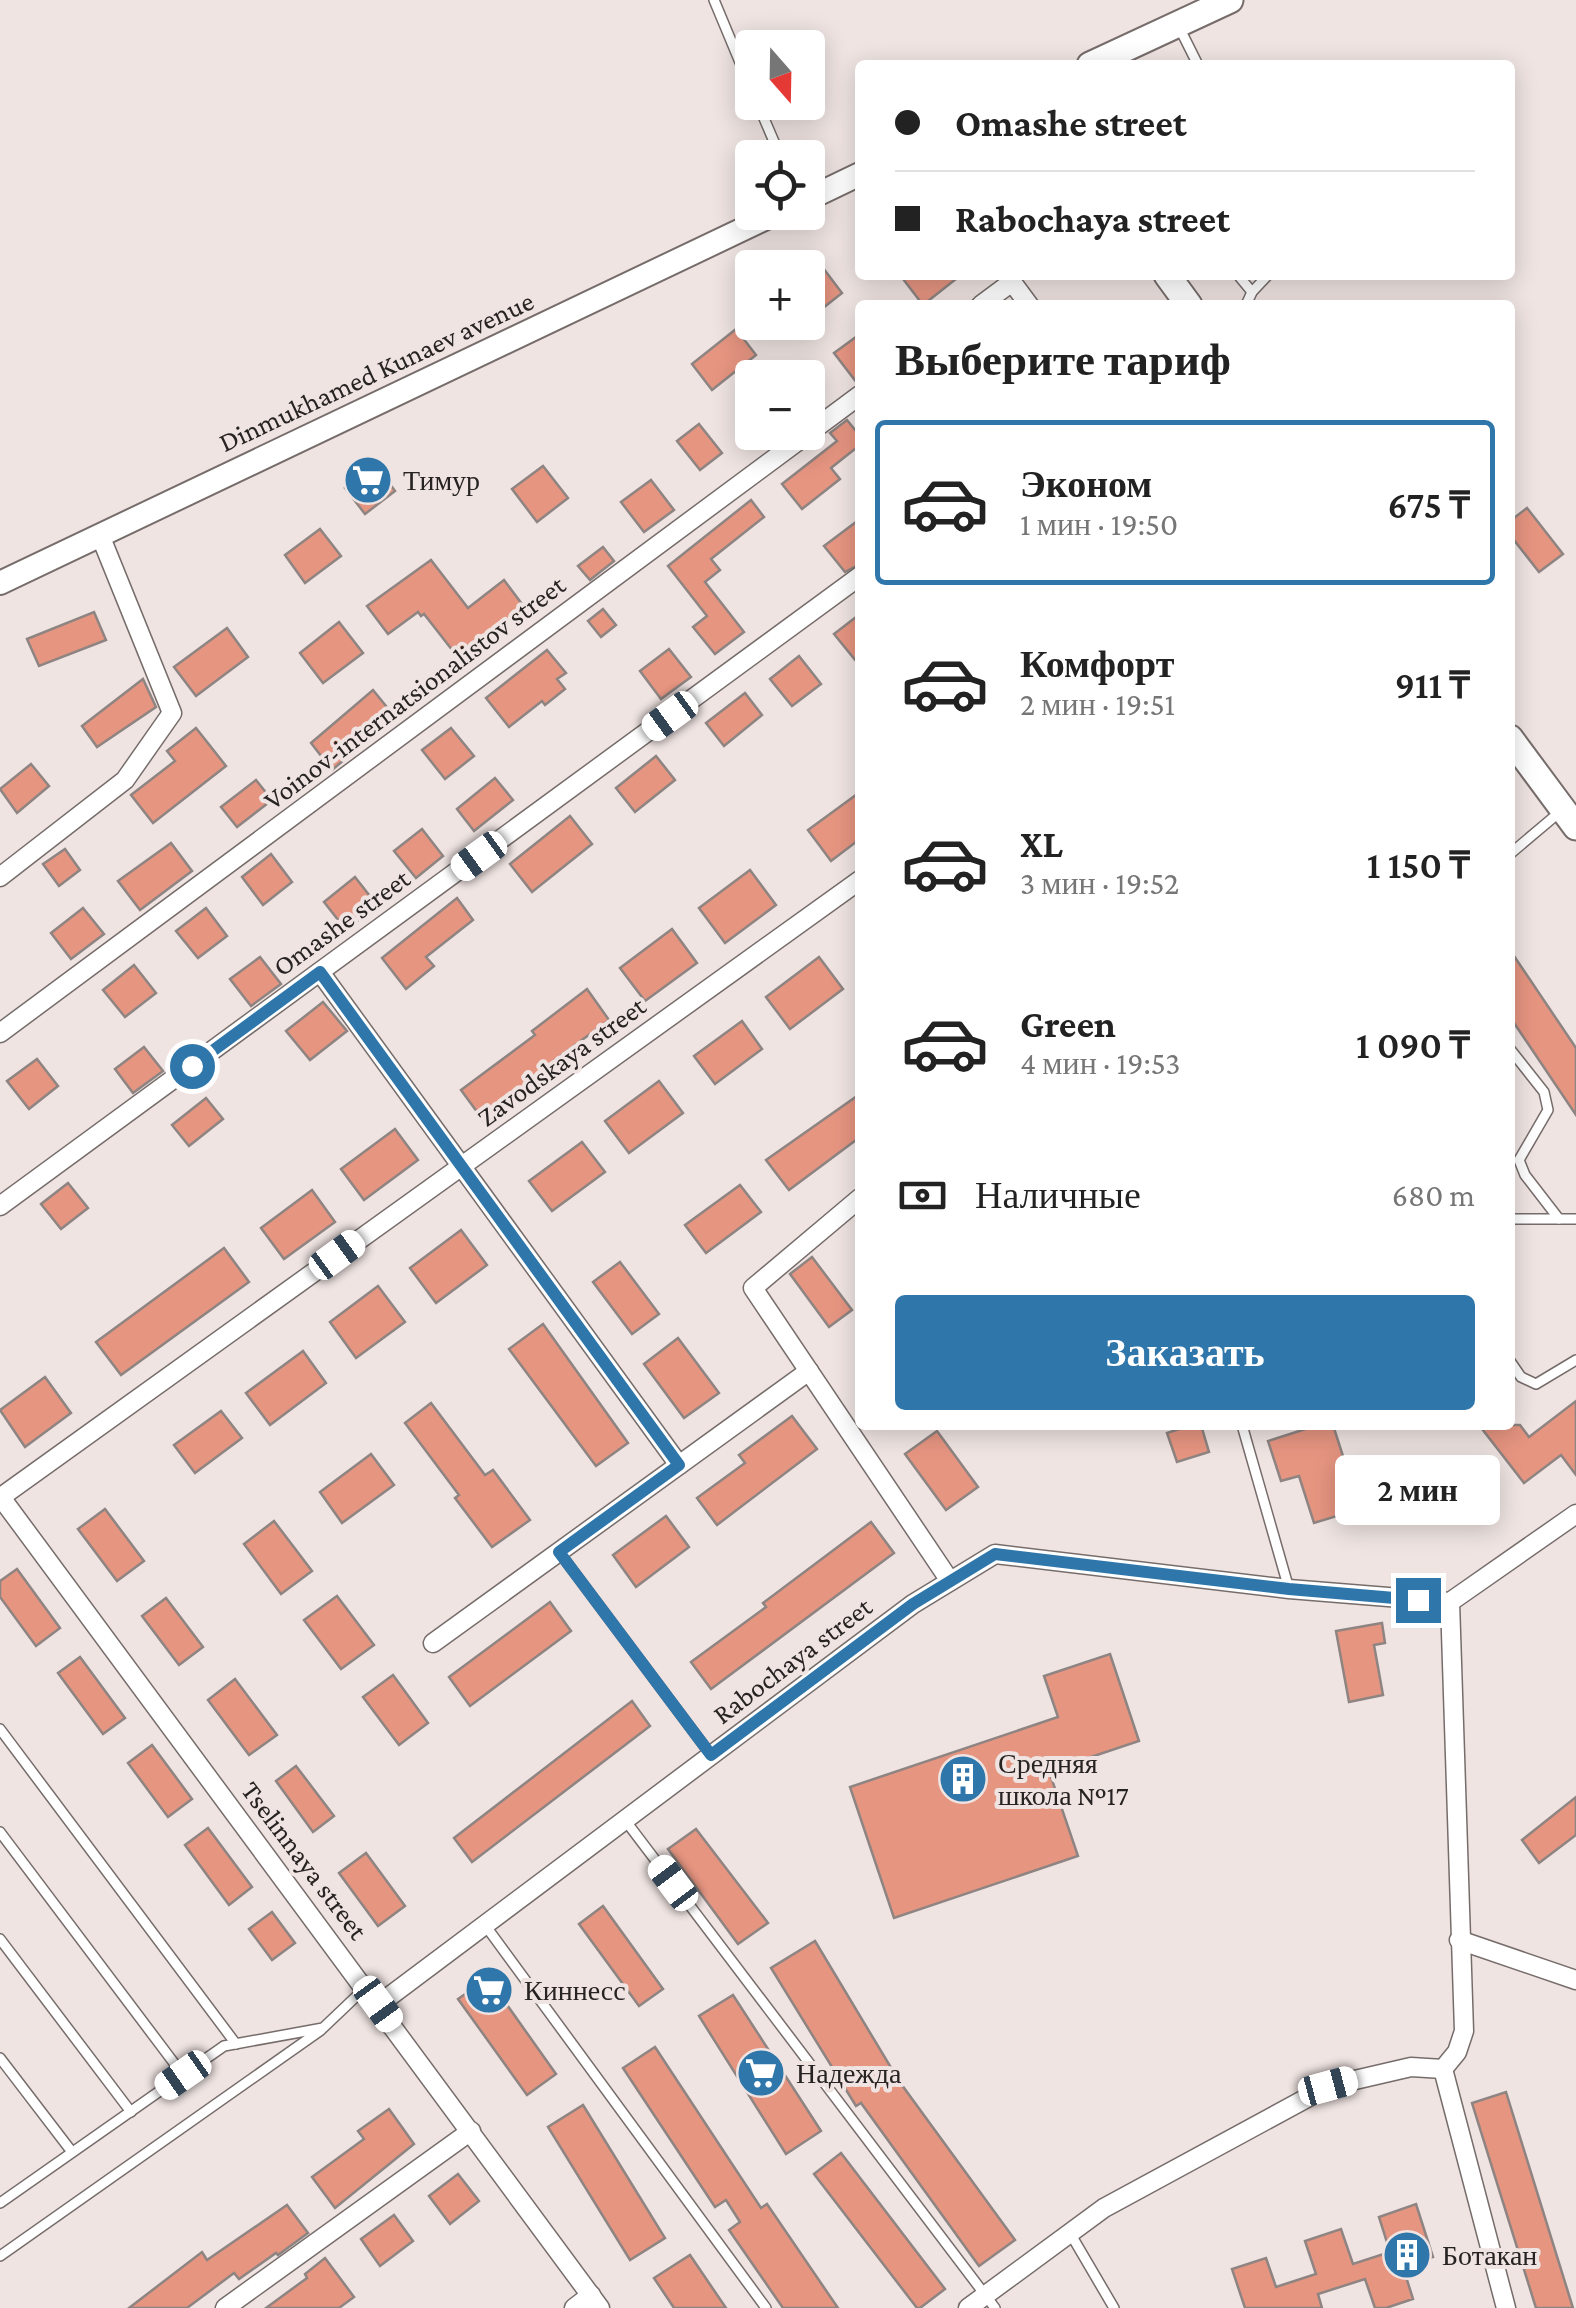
<!DOCTYPE html>
<html lang="ru">
<meta charset="utf-8">
<style>
:root{--surface:#fff;--page:#f6f6f6;--text:#222;--muted:#767676;--line:#e0e0e0;--accent:#2f76ab}
body{margin:0;font-family:"Crimson Pro",serif;background:var(--page);color:var(--text);height:100vh;display:flex;flex-direction:column;font-size:38px;white-space:nowrap}
*{box-sizing:border-box;margin:0}
p{font-size:32px;color:var(--muted)}
.icon{flex:none;width:55px;height:55px;fill:none;stroke:currentColor;stroke-width:2;stroke-linecap:round;stroke-linejoin:round}
.map{position:relative;flex:1;overflow:hidden}
.side{position:absolute;left:855px;top:300px;width:660px;height:1130px;display:flex;flex-direction:column;background:var(--surface);border-radius:10px;box-shadow:0 5px 25px #0003}
.side>*{flex:none}
.hud{position:absolute;left:855px;top:60px;width:660px;height:220px;border-radius:10px;box-shadow:0 5px 25px #0003;display:grid;align-content:center;height:220px;padding:0 40px;background:var(--surface)}
.needle{width:65px;rotate:160deg}
.tools{position:absolute;left:735px;top:30px;display:grid;gap:20px}
.tools a{display:grid;place-items:center;width:90px;height:90px;border-radius:10px;background:var(--surface);box-shadow:0 5px 25px #0003;font-size:50px}
.end{position:absolute;width:45px;height:45px;margin:-22px;border:12px solid #2f76ab;background:#fff;box-shadow:0 0 0 5px #fff}
.from{border-radius:50%}
.bubble{position:absolute;height:70px;border-radius:10px;background:var(--surface);box-shadow:0 5px 25px #0003;font-size:32px;font-weight:600;line-height:70px;text-align:center}
.car{position:absolute;width:30px;height:60px;margin:-30px -15px;border-radius:12px;box-shadow:0 0 8px 2px #0007;background:linear-gradient(#fff 24%,#345 0 40%,#fff 0 76%,#345 0 86%,#fff 0)}
.hud b{display:flex;align-items:center;gap:35px;height:95px;font-size:38px}
.hud b+b{border-top:2px solid var(--line)}
.hud i{width:25px;height:25px;background:var(--text)}
ul{padding:0;list-style:none}
li{display:flex;align-items:center;gap:30px;height:165px;margin:0 20px 15px;padding:0 20px;border:5px solid transparent;border-radius:10px}
li div{flex:1}
li b{display:block;font-size:38px}
li em{font-style:normal;font-weight:600}
li.on{border-color:var(--accent)}
li>.icon{width:90px;height:90px;stroke-width:1.5}
h2{padding:0 40px;font-size:45px;line-height:120px}
.pay{display:flex;align-items:center;gap:25px;height:110px;padding:0 40px;font-size:38px}
.pay p{margin-inline-start:auto}
.cta{display:flex;gap:20px;margin-top:auto;padding:20px 40px}
.cta a{flex:1;height:115px;border-radius:10px;background:var(--accent);color:#fff;font-size:40px;font-weight:600;line-height:115px;text-align:center}
.map>svg:first-child{display:block}
.building{fill:#e69581;stroke:#8e8482;stroke-width:2.5}
.lines{fill:none;stroke-linecap:round;stroke-linejoin:round}
.service-casing{stroke:#766d6b;stroke-width:12}
.minor-casing{stroke:#766d6b;stroke-width:21}
.tertiary-casing{stroke:#766d6b;stroke-width:26}
.secondary-casing{stroke:#766d6b;stroke-width:29}
.service{stroke:#fff;stroke-width:9}
.minor{stroke:#fff;stroke-width:18}
.tertiary{stroke:#fff;stroke-width:22}
.secondary{stroke:#fff;stroke-width:25}
.route{stroke:#2f76ab;stroke-width:12}
.labels{text-anchor:middle;stroke-width:8;stroke-linejoin:round;paint-order:stroke}
.street-label{font-size:28px;fill:#272322;stroke:#efe4e2}
.poi-label{font-size:28px;fill:#272322;stroke:#efe4e2;text-anchor:start}
</style>
<div class="map">
<svg width="1576" height="2308" viewBox="0 0 1576 2308">
<rect width="100%" height="100%" fill="#efe4e2"/>
<g class="building">
<polygon points="817,260 842,293 808,320 808,268"/>
<polygon points="900,275 961,275 923,305"/>
<polygon points="736,329 756,355 712,390 692,364"/>
<polygon points="860,334 860,383 857,383 834,353"/>
<polygon points="847,420 860,436 860,445 831,468 840,479 802,509 782,484 837,441 830,433"/>
<polygon points="699,424 722,453 700,470 677,441"/>
<polygon points="376,465 395,491 365,514 345,488"/>
<polygon points="543,466 568,498 537,522 512,489"/>
<polygon points="651,480 674,510 644,532 621,502"/>
<polygon points="751,500 764,517 711,559 720,570 705,582 744,632 715,654 693,627 707,616 668,566"/>
<polygon points="1527,508 1563,554 1539,572 1510,535 1510,521"/>
<polygon points="860,519 860,564 845,572 824,546"/>
<polygon points="320,529 341,556 305,583 285,555"/>
<polygon points="603,547 614,561 590,580 578,566"/>
<polygon points="431,560 468,608 504,580 525,608 460,660 424,614 421,616 418,612 388,634 367,606"/>
<polygon points="603,609 616,625 601,637 588,621"/>
<polygon points="94,612 106,640 39,666 27,639"/>
<polygon points="860,614 860,666 834,634"/>
<polygon points="339,622 363,653 323,683 300,653"/>
<polygon points="227,628 248,657 196,696 174,667"/>
<polygon points="669,649 691,677 661,699 640,671"/>
<polygon points="547,650 566,673 557,679 565,689 545,705 542,701 509,727 486,698"/>
<polygon points="799,656 821,684 792,706 770,679"/>
<polygon points="143,679 156,707 97,747 82,726"/>
<polygon points="373,690 395,717 332,770 311,743"/>
<polygon points="745,693 762,715 724,746 706,723"/>
<polygon points="196,728 226,766 153,823 131,795 175,761 167,751"/>
<polygon points="451,728 474,756 445,779 422,750"/>
<polygon points="656,756 675,780 635,812 616,788"/>
<polygon points="31,764 49,786 17,813 0,789"/>
<polygon points="495,778 513,800 474,831 457,809"/>
<polygon points="256,780 272,800 237,827 221,807"/>
<polygon points="860,792 860,839 831,861 808,830"/>
<polygon points="570,816 592,844 532,892 510,864"/>
<polygon points="422,829 443,856 416,878 394,851"/>
<polygon points="171,843 192,871 140,910 118,881"/>
<polygon points="65,849 80,870 59,886 43,864"/>
<polygon points="271,854 292,882 263,905 242,877"/>
<polygon points="750,870 776,905 725,943 699,908"/>
<polygon points="355,877 377,905 346,930 324,902"/>
<polygon points="457,898 473,920 426,957 434,966 406,989 382,958"/>
<polygon points="83,908 104,934 71,959 51,933"/>
<polygon points="206,908 227,936 198,958 176,931"/>
<polygon points="672,929 697,963 645,1001 620,968"/>
<polygon points="1510,950 1576,1048 1576,1115 1510,1017"/>
<polygon points="260,957 281,984 251,1006 230,979"/>
<polygon points="819,957 843,989 790,1029 766,997"/>
<polygon points="134,965 156,993 125,1017 103,990"/>
<polygon points="587,989 609,1020 532,1077 535,1082 483,1120 461,1090 535,1035 532,1031"/>
<polygon points="323,1002 347,1031 310,1060 286,1031"/>
<polygon points="742,1021 762,1049 715,1084 694,1056"/>
<polygon points="144,1047 163,1071 133,1093 115,1069"/>
<polygon points="37,1059 58,1086 29,1109 7,1081"/>
<polygon points="659,1081 683,1113 629,1153 605,1121"/>
<polygon points="860,1094 860,1137 789,1190 766,1160"/>
<polygon points="206,1098 223,1119 189,1146 172,1125"/>
<polygon points="395,1129 418,1160 364,1200 341,1169"/>
<polygon points="582,1142 605,1172 552,1211 529,1181"/>
<polygon points="68,1183 88,1208 61,1229 41,1204"/>
<polygon points="740,1185 761,1212 706,1253 685,1225"/>
<polygon points="312,1190 335,1222 284,1259 261,1228"/>
<polygon points="461,1230 487,1265 436,1303 410,1268"/>
<polygon points="224,1248 249,1282 121,1375 96,1342"/>
<polygon points="812,1257 852,1310 829,1327 790,1274"/>
<polygon points="620,1262 659,1314 632,1334 593,1282"/>
<polygon points="378,1286 405,1322 356,1358 330,1322"/>
<polygon points="543,1324 628,1443 596,1466 509,1349"/>
<polygon points="678,1338 719,1393 684,1418 644,1364"/>
<polygon points="303,1351 326,1383 270,1425 246,1393"/>
<polygon points="45,1377 71,1413 25,1447 0,1410"/>
<polygon points="1576,1401 1576,1475 1561,1455 1524,1483 1479,1425 1520,1425 1529,1437"/>
<polygon points="431,1403 485,1475 493,1470 530,1520 492,1547 455,1498 459,1495 405,1423"/>
<polygon points="221,1411 242,1438 195,1473 174,1445"/>
<polygon points="792,1416 817,1449 717,1525 697,1498 745,1463 739,1455"/>
<polygon points="1191,1425 1201,1425 1209,1452 1177,1462 1167,1433"/>
<polygon points="1318,1425 1333,1425 1360,1509 1314,1523 1299,1476 1281,1481 1268,1441"/>
<polygon points="937,1431 978,1487 946,1510 905,1454"/>
<polygon points="371,1454 394,1485 342,1523 320,1492"/>
<polygon points="105,1509 144,1561 117,1581 78,1529"/>
<polygon points="666,1516 689,1547 636,1587 613,1555"/>
<polygon points="274,1521 312,1571 281,1594 244,1544"/>
<polygon points="871,1522 894,1553 711,1689 691,1662 766,1607 763,1603"/>
<polygon points="17,1569 60,1628 36,1646 0,1597 0,1581"/>
<polygon points="337,1596 374,1645 341,1669 304,1620"/>
<polygon points="166,1598 203,1647 179,1665 142,1616"/>
<polygon points="550,1602 571,1631 470,1706 449,1677"/>
<polygon points="1382,1623 1385,1643 1374,1645 1383,1695 1349,1702 1336,1631"/>
<polygon points="1110,1654 1139,1741 1049,1771 1078,1856 894,1918 850,1787 1058,1717 1044,1676"/>
<polygon points="80,1657 125,1718 103,1734 58,1673"/>
<polygon points="393,1675 428,1723 399,1745 363,1697"/>
<polygon points="235,1679 277,1735 249,1755 208,1700"/>
<polygon points="632,1701 650,1726 472,1862 454,1838"/>
<polygon points="152,1745 192,1799 168,1817 128,1763"/>
<polygon points="296,1766 334,1816 313,1832 276,1781"/>
<polygon points="1576,1797 1576,1835 1539,1863 1522,1840"/>
<polygon points="208,1828 252,1887 229,1905 185,1845"/>
<polygon points="696,1829 768,1923 738,1944 668,1849"/>
<polygon points="366,1853 405,1906 378,1926 339,1873"/>
<polygon points="603,1906 663,1989 639,2006 579,1924"/>
<polygon points="272,1912 295,1943 272,1960 249,1929"/>
<polygon points="815,1941 899,2081 1015,2240 979,2266 861,2103 856,2106 771,1968"/>
<polygon points="488,1978 556,2074 527,2095 458,1999"/>
<polygon points="733,1995 821,2131 786,2154 699,2016"/>
<polygon points="655,2047 761,2208 767,2204 838,2308 783,2308 729,2230 740,2222 726,2200 715,2207 623,2068"/>
<polygon points="1506,2092 1573,2308 1536,2308 1472,2103"/>
<polygon points="583,2105 665,2238 630,2260 548,2127"/>
<polygon points="389,2109 414,2144 335,2208 312,2177 364,2139 358,2131"/>
<polygon points="841,2153 945,2289 920,2308 917,2308 814,2174"/>
<polygon points="458,2174 479,2201 450,2224 429,2196"/>
<polygon points="1416,2204 1433,2257 1403,2267 1413,2299 1386,2308 1375,2308 1365,2279 1318,2294 1322,2308 1245,2308 1232,2269 1266,2258 1276,2287 1316,2274 1305,2241 1341,2229 1353,2264 1390,2252 1379,2217"/>
<polygon points="287,2205 308,2233 278,2255 276,2253 239,2279 234,2273 187,2308 129,2308 202,2252 207,2260"/>
<polygon points="394,2215 413,2241 380,2266 361,2239"/>
<polygon points="690,2255 726,2308 674,2308 654,2278"/>
<polygon points="325,2258 354,2297 339,2308 266,2308 307,2278 305,2274"/>
</g>
<g class="lines">
<g class="service-casing">
<g id="service">
<polyline points="714,0 752,91"/>
<polyline points="1179,27 1198,65"/>
<polyline points="757,102 781,158"/>
<polyline points="1238,275 1252,292"/>
<polyline points="1246,305 1252,292 1268,275"/>
<polyline points="1510,854 1561,811"/>
<polyline points="1510,1049 1544,1092 1548,1110 1519,1160 1525,1175 1559,1219"/>
<polyline points="1510,1219 1576,1219"/>
<polyline points="1510,1361 1521,1377 1536,1384 1576,1360"/>
<polyline points="1242,1425 1289,1589"/>
<polyline points="559,1552 711,1755"/>
<polyline points="0,1729 236,2044"/>
<polyline points="625,1820 995,2308"/>
<polyline points="0,1832 183,2075"/>
<polyline points="485,1925 766,2308"/>
<polyline points="0,1939 131,2112"/>
<polyline points="0,2058 72,2152"/>
<polyline points="0,2203 224,2046 323,2028 364,1989"/>
<polyline points="1070,2233 1114,2308"/>
<polyline points="0,2256 321,2030"/>
</g>
</g>
<g class="minor-casing">
<g id="minor">
<polyline points="981,305 1012,282 1029,305"/>
<polyline points="0,877 125,780 172,713 100,535"/>
<polyline points="320,972 679,1465"/>
<polyline points="0,1033 860,395"/>
<polyline points="860,1198 753,1288 950,1581"/>
<polyline points="0,1206 860,576"/>
<polyline points="0,1496 600,2308"/>
<polyline points="1,1497 860,880"/>
<polyline points="433,1643 809,1371"/>
<polyline points="1459,1940 1576,1980"/>
<polyline points="378,2005 913,1604 995,1554 1289,1589 1450,1602 1576,1514"/>
<polyline points="1443,2069 1506,2308"/>
<polyline points="225,2308 471,2131"/>
<polyline points="574,2308 591,2295"/>
<polyline points="968,2308 1104,2208 1329,2086 1411,2067 1443,2069 1457,2052 1464,2031 1450,1602"/>
</g>
</g>
<g class="tertiary-casing">
<g id="tertiary">
<polyline points="808,199 860,174"/>
<polyline points="0,583 779,212"/>
</g>
</g>
<g class="secondary-casing">
<g id="secondary">
<polyline points="1090,65 1230,0"/>
<polyline points="1167,275 1189,305"/>
<polyline points="1510,738 1576,827"/>
</g>
</g>
<use href="#service" class="service"/>
<use href="#minor" class="minor"/>
<use href="#tertiary" class="tertiary"/>
<use href="#secondary" class="secondary"/>
</g>
<g class="lines">
<polyline class="route" points="192,1066 320,972 679,1465 559,1552 711,1755 913,1604 995,1554 1289,1589 1418,1600"/>
</g>
<defs>
<g id="supermarket-disc" transform="scale(2.5)"><circle r="9.5" fill="#2f76ab" stroke="#efe4e2"/><path d="M-6-5.5h2.5l.6 2H6L4.5 2H-2.5L-4.4-4H-6ZM-1.5 3.2a1.3 1.3 0 1 0 .1 0ZM3 3.2a1.3 1.3 0 1 0 .1 0Z" fill="#fff"/></g>
<g id="building-disc" transform="scale(2.5)"><circle r="9.5" fill="#2f76ab" stroke="#efe4e2"/><path d="M-4-6H4V6H1V3H-1V6H-4ZM-2.5-4.3h1.7v1.8h-1.7ZM.8-4.3h1.7v1.8H.8ZM-2.5-1h1.7V.8h-1.7ZM.8-1h1.7V.8H.8Z" fill="#fff"/></g>
</defs>
<g fill-rule="evenodd">
<use href="#supermarket-disc" x="368" y="480"/>
<use href="#building-disc" x="963" y="1779"/>
<use href="#supermarket-disc" x="489" y="1990"/>
<use href="#supermarket-disc" x="761" y="2073"/>
<use href="#building-disc" x="1407" y="2255"/>
</g>
<g class="labels">
<g class="street-label">
<text transform="translate(376 371) rotate(-25)" y="10">Dinmukhamed Kunaev avenue</text>
<text transform="translate(414 692) rotate(-37)" y="10">Voinov-internatsionalistov street</text>
<text transform="translate(341 922) rotate(-36)" y="10">Omashe street</text>
<text transform="translate(561 1061) rotate(-36)" y="10">Zavodskaya street</text>
<text transform="translate(792 1660) rotate(-37)" y="10">Rabochaya street</text>
<text transform="translate(305 1860) rotate(53)" y="10">Tselinnaya street</text>
</g>
<g class="poi-label">
<text x="403" y="490">Тимур</text>
<text x="998" y="1773">Средняя<tspan x="998" dy="32">школа №17</tspan></text>
<text x="524" y="2000">Киннесс</text>
<text x="796" y="2083">Надежда</text>
<text x="1442" y="2265">Ботакан</text>
</g>
</g>
</svg>
<div class="tools">
<a><svg class="needle" viewBox="-14 -14 28 28"><path d="M0-13l5 13h-10z" fill="#e53935"/><path d="M0 13l5-13h-10z" fill="#767676"/></svg></a>
<a><svg class="icon" aria-label="locate" viewBox="0 0 24 24"><circle cx="12" cy="12" r="6"/><path d="M12 2v4M12 18v4M2 12h4M18 12h4"/></svg></a>
<a>+</a>
<a>−</a>
</div>
<i class="end from" style="left:192px;top:1066px"></i>
<i class="end" style="left:1418px;top:1600px"></i>
<div class="bubble" style="left:1335px;top:1455px;width:165px">2 мин</div>
<i class="car" style="left:670px;top:716px;rotate:234deg"></i>
<i class="car" style="left:479px;top:856px;rotate:234deg"></i>
<i class="car" style="left:337px;top:1255px;rotate:54deg"></i>
<i class="car" style="left:673px;top:1883px;rotate:323deg"></i>
<i class="car" style="left:378px;top:2004px;rotate:144deg"></i>
<i class="car" style="left:183px;top:2075px;rotate:235deg"></i>
<i class="car" style="left:1328px;top:2086px;rotate:75deg"></i>
<div class="hud">
<b><i class="from"></i>Omashe street</b>
<b><i></i>Rabochaya street</b>
</div>
<section class="side">
<h2>Выберите тариф</h2>
<ul>
<li class="on"><svg class="icon" aria-label="car" viewBox="0 0 24 24"><path d="M5 17H2v-5l4-1 3-4h7l3 4 3 1v5h-3M9 17h6M6 11h13"/><circle cx="7" cy="17" r="2"/><circle cx="17" cy="17" r="2"/></svg><div><b>Эконом</b><p>1 мин · 19:50</p></div><em>675 ₸</em></li>
<li><svg class="icon" aria-label="car" viewBox="0 0 24 24"><path d="M5 17H2v-5l4-1 3-4h7l3 4 3 1v5h-3M9 17h6M6 11h13"/><circle cx="7" cy="17" r="2"/><circle cx="17" cy="17" r="2"/></svg><div><b>Комфорт</b><p>2 мин · 19:51</p></div><em>911 ₸</em></li>
<li><svg class="icon" aria-label="car" viewBox="0 0 24 24"><path d="M5 17H2v-5l4-1 3-4h7l3 4 3 1v5h-3M9 17h6M6 11h13"/><circle cx="7" cy="17" r="2"/><circle cx="17" cy="17" r="2"/></svg><div><b>XL</b><p>3 мин · 19:52</p></div><em>1 150 ₸</em></li>
<li><svg class="icon" aria-label="car" viewBox="0 0 24 24"><path d="M5 17H2v-5l4-1 3-4h7l3 4 3 1v5h-3M9 17h6M6 11h13"/><circle cx="7" cy="17" r="2"/><circle cx="17" cy="17" r="2"/></svg><div><b>Green</b><p>4 мин · 19:53</p></div><em>1 090 ₸</em></li>
</ul>
<div class="pay"><svg class="icon" aria-label="cash" viewBox="0 0 24 24"><path d="M3 7h18v10H3z"/><circle cx="12" cy="12" r="2"/></svg>Наличные<p>680 m</p></div>
<div class="cta"><a>Заказать</a></div>
</section>
</div>
